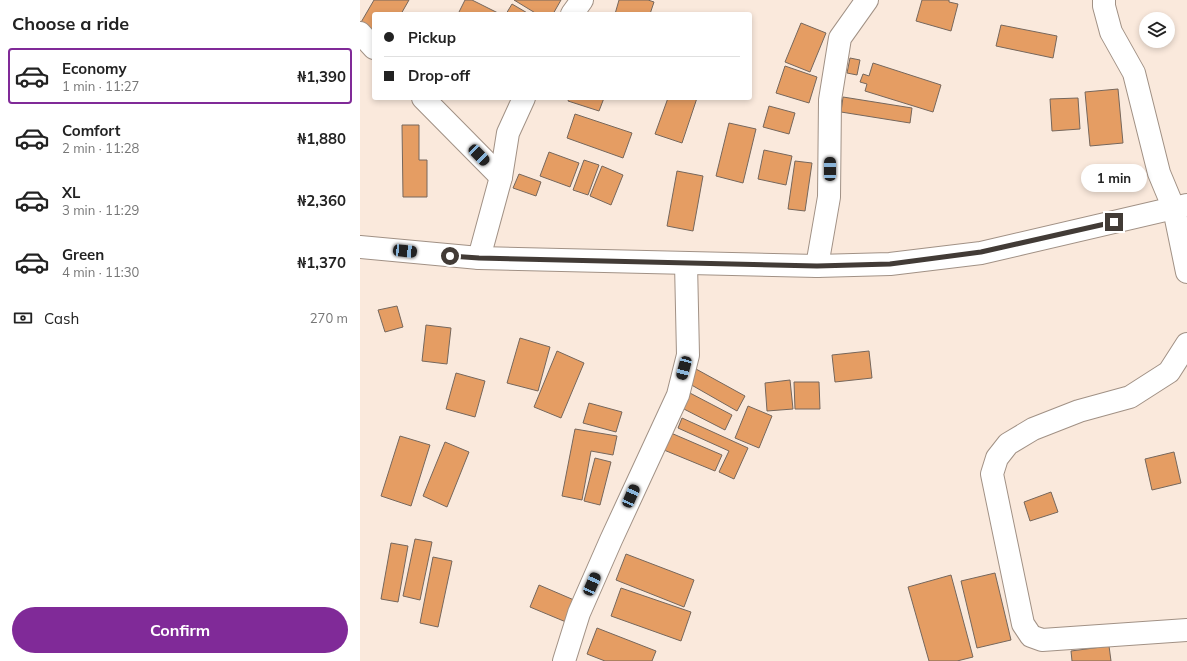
<!DOCTYPE html>
<meta charset="utf-8">
<style>
:root{--surface:#fff;--page:#f6f6f6;--text:#222;--muted:#767676;--line:#e0e0e0;--accent:#802a98}
body{margin:0;font-family:Mulish,sans-serif;background:var(--page);color:var(--text);height:100vh;display:flex;flex-direction:column;font-size:15px;white-space:nowrap}
*{box-sizing:border-box;margin:0}
p{font-size:13px;color:var(--muted)}
.icon{flex:none;width:22px;height:22px;fill:none;stroke:currentColor;stroke-width:2;stroke-linecap:round;stroke-linejoin:round}
.map{position:relative;flex:1;overflow:hidden}
.drawer{display:flex;flex-direction:column;background:var(--surface);width:360px}
.drawer>*{flex:none}
.top-card{position:absolute;left:12px;top:12px;width:380px;height:88px;border-radius:4px;box-shadow:0 2px 6px #0003;display:grid;align-content:center;height:88px;padding:0 12px;background:var(--surface)}
.buttons{position:absolute;left:779px;top:12px;display:grid;gap:8px}
.buttons a{display:grid;place-items:center;width:36px;height:36px;border-radius:50%;background:var(--surface);box-shadow:0 2px 6px #0003;font-size:20px}
.end{position:absolute;width:18px;height:18px;margin:-9px;border:5px solid #423b36;background:#fff;box-shadow:0 0 0 2px #fff}
.from{border-radius:50%}
.bubble{position:absolute;height:28px;border-radius:14px;background:var(--surface);box-shadow:0 2px 6px #0003;font-size:13px;font-weight:700;line-height:28px;text-align:center}
.car{position:absolute;width:12px;height:24px;margin:-12px -6px;border-radius:5px;box-shadow:0 0 3px 1px #0007;background:linear-gradient(#222 24%,#8ab4d8 0 40%,#222 0 76%,#8ab4d8 0 86%,#222 0)}
.top-card b{display:flex;align-items:center;gap:14px;height:38px;font-size:15px}
.top-card b+b{border-top:1px solid var(--line)}
.top-card i{width:10px;height:10px;background:var(--text)}
ul{padding:0;list-style:none}
li{display:flex;align-items:center;gap:12px;height:56px;margin:0 8px 6px;padding:0 4px;border:2px solid transparent;border-radius:4px}
li div{flex:1}
li b{display:block;font-size:15px}
li em{font-style:normal;font-weight:700}
li.current{border-color:var(--accent)}
li>.icon{width:36px;height:36px;stroke-width:1.5}
h2{padding:0 12px;font-size:18px;line-height:48px}
.pay{display:flex;align-items:center;gap:10px;height:44px;padding:0 12px;font-size:15px}
.pay p{margin-inline-start:auto}
.primary-button{display:flex;gap:8px;margin-top:auto;padding:8px 12px}
.primary-button a{flex:1;height:46px;border-radius:24px;background:var(--accent);color:#fff;font-size:16px;font-weight:700;line-height:46px;text-align:center}
main{display:flex;flex:1;min-height:0}
.map>svg:first-child{display:block}
.building{fill:#e59d63;stroke:#76675c}
.lines{fill:none;stroke-linecap:round;stroke-linejoin:round}
.minor-casing{stroke:#a19185;stroke-width:24}
.minor{stroke:#fff;stroke-width:22}
.route{stroke:#423b36;stroke-width:5}
</style>
<main>
<section class="drawer">
<h2>Choose a ride</h2>
<ul>
<li class="current"><svg class="icon" aria-label="car" viewBox="0 0 24 24"><path d="M5 17H2v-5l4-1 3-4h7l3 4 3 1v5h-3M9 17h6M6 11h13"/><circle cx="7" cy="17" r="2"/><circle cx="17" cy="17" r="2"/></svg><div><b>Economy</b><p>1 min · 11:27</p></div><em>₦1,390</em></li>
<li><svg class="icon" aria-label="car" viewBox="0 0 24 24"><path d="M5 17H2v-5l4-1 3-4h7l3 4 3 1v5h-3M9 17h6M6 11h13"/><circle cx="7" cy="17" r="2"/><circle cx="17" cy="17" r="2"/></svg><div><b>Comfort</b><p>2 min · 11:28</p></div><em>₦1,880</em></li>
<li><svg class="icon" aria-label="car" viewBox="0 0 24 24"><path d="M5 17H2v-5l4-1 3-4h7l3 4 3 1v5h-3M9 17h6M6 11h13"/><circle cx="7" cy="17" r="2"/><circle cx="17" cy="17" r="2"/></svg><div><b>XL</b><p>3 min · 11:29</p></div><em>₦2,360</em></li>
<li><svg class="icon" aria-label="car" viewBox="0 0 24 24"><path d="M5 17H2v-5l4-1 3-4h7l3 4 3 1v5h-3M9 17h6M6 11h13"/><circle cx="7" cy="17" r="2"/><circle cx="17" cy="17" r="2"/></svg><div><b>Green</b><p>4 min · 11:30</p></div><em>₦1,370</em></li>
</ul>
<div class="pay"><svg class="icon" aria-label="cash" viewBox="0 0 24 24"><path d="M3 7h18v10H3z"/><circle cx="12" cy="12" r="2"/></svg>Cash<p>270 m</p></div>
<div class="primary-button"><a>Confirm</a></div>
</section>
<div class="map">
<svg width="827" height="661" viewBox="0 0 827 661">
<rect width="100%" height="100%" fill="#fae9dc"/>
<g class="building">
<polygon points="14,0 49,0 41,14 14,14 14,36 0,24"/>
<polygon points="105,0 112,0 138,13 138,14 98,14"/>
<polygon points="154,0 201,0 193,14 177,14"/>
<polygon points="259,0 288,0 294,2 290,14 255,14"/>
<polygon points="562,0 589,0 589,2 598,4 591,31 556,21"/>
<polygon points="152,4 169,14 146,14"/>
<polygon points="441,23 466,33 450,72 425,62"/>
<polygon points="641,25 697,36 693,58 636,46"/>
<polygon points="490,58 500,60 497,75 487,73"/>
<polygon points="513,63 581,85 573,112 505,91 507,84 500,82 503,74 509,76"/>
<polygon points="425,66 457,77 449,103 416,93"/>
<polygon points="758,89 763,143 730,146 725,92"/>
<polygon points="483,97 552,108 550,123 481,112"/>
<polygon points="209,98 244,98 239,111 208,101"/>
<polygon points="308,98 337,98 322,143 295,134"/>
<polygon points="718,98 720,129 692,131 690,99"/>
<polygon points="409,106 435,113 429,134 403,127"/>
<polygon points="215,114 272,133 263,158 207,138"/>
<polygon points="369,123 396,129 383,183 356,176"/>
<polygon points="42,125 59,125 59,160 67,160 67,197 43,197"/>
<polygon points="404,150 432,156 426,185 398,179"/>
<polygon points="189,152 219,163 210,187 180,176"/>
<polygon points="224,160 239,165 228,195 213,190"/>
<polygon points="435,161 452,163 445,211 428,209"/>
<polygon points="242,166 263,175 251,205 230,196"/>
<polygon points="317,171 343,176 333,231 307,226"/>
<polygon points="159,174 181,182 176,196 153,188"/>
<polygon points="37,306 43,327 25,332 18,310"/>
<polygon points="66,325 91,328 87,364 62,361"/>
<polygon points="160,338 190,347 178,391 147,383"/>
<polygon points="197,351 224,363 201,418 174,407"/>
<polygon points="509,351 512,378 475,382 472,355"/>
<polygon points="336,369 385,396 377,411 328,383"/>
<polygon points="96,373 125,381 115,417 86,409"/>
<polygon points="430,380 433,409 407,411 405,383"/>
<polygon points="434,382 459,382 460,409 435,409"/>
<polygon points="328,392 372,415 365,430 320,407"/>
<polygon points="229,403 262,412 256,432 223,423"/>
<polygon points="388,406 412,416 399,448 375,438"/>
<polygon points="322,418 388,448 374,479 359,472 369,451 318,428"/>
<polygon points="215,429 257,436 253,455 231,451 222,500 202,496"/>
<polygon points="311,433 362,455 355,471 304,450"/>
<polygon points="40,436 70,445 51,506 21,496"/>
<polygon points="85,442 109,452 87,507 63,496"/>
<polygon points="814,452 821,483 792,490 785,459"/>
<polygon points="235,458 251,462 240,505 224,501"/>
<polygon points="691,492 698,512 670,521 664,502"/>
<polygon points="55,539 72,542 60,600 43,596"/>
<polygon points="31,543 48,546 38,602 21,599"/>
<polygon points="266,554 334,580 324,607 256,580"/>
<polygon points="73,557 92,561 78,627 60,623"/>
<polygon points="635,573 651,640 617,648 601,581"/>
<polygon points="591,575 613,657 597,661 569,661 548,587"/>
<polygon points="179,585 214,600 206,622 170,607"/>
<polygon points="261,588 331,612 321,641 251,616"/>
<polygon points="237,628 296,651 292,661 245,661 227,654"/>
<polygon points="749,646 751,661 712,661 711,651"/>
</g>
<g class="lines">
<g class="minor-casing">
<g id="minor">
<polyline points="744,0 744,6 751,32 774,73 799,173 814,209 827,272"/>
<polyline points="212,14 222,0"/>
<polyline points="0,33 14,48"/>
<polyline points="63,98 141,177"/>
<polyline points="0,247 119,258 457,266 530,264 621,253 827,205"/>
<polyline points="119,258 141,177 148,133 164,98"/>
<polyline points="457,266 469,197 470,100 480,38 507,0"/>
<polyline points="827,344 809,372 770,397 719,411 673,429 648,444 637,458 632,474 663,624 671,636 682,640 827,630"/>
<polyline points="204,661 219,613 251,540 318,395 328,355 326,263"/>
</g>
</g>
<use href="#minor" class="minor"/>
</g>
<g class="lines">
<polyline class="route" points="90,256 119,258 457,266 530,264 621,252 754,222"/>
</g>
</svg>
<div class="buttons">
<a><svg class="icon" aria-label="layers" viewBox="0 0 24 24"><path d="M12 4l9 5-9 5-9-5zM3 14l9 5 9-5"/></svg></a>
</div>
<i class="end from" style="left:90px;top:256px"></i>
<i class="end" style="left:754px;top:222px"></i>
<div class="bubble" style="left:721px;top:164px;width:66px">1 min</div>
<i class="car" style="left:119px;top:155px;rotate:136deg"></i>
<i class="car" style="left:470px;top:169px;rotate:0deg"></i>
<i class="car" style="left:45px;top:251px;rotate:96deg"></i>
<i class="car" style="left:324px;top:368px;rotate:195deg"></i>
<i class="car" style="left:271px;top:496px;rotate:24deg"></i>
<i class="car" style="left:232px;top:584px;rotate:24deg"></i>
<div class="top-card">
<b><i class="from"></i>Pickup</b>
<b><i></i>Drop-off</b>
</div>
</div>
</main>
